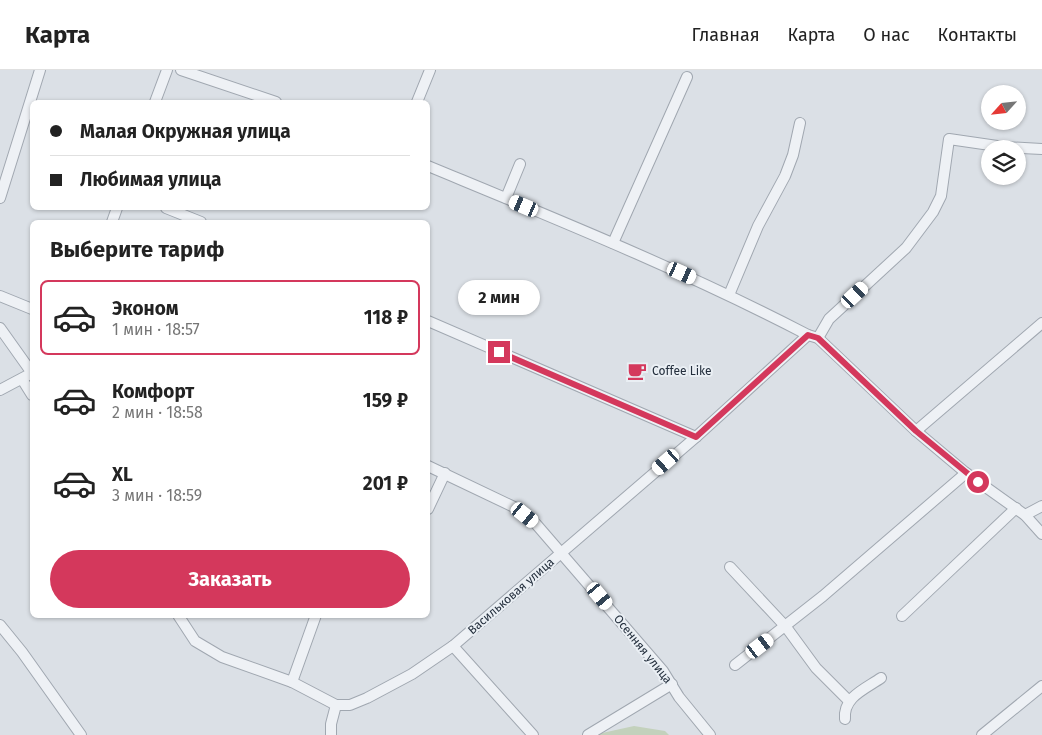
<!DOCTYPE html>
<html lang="ru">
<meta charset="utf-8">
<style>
:root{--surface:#fff;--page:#f6f6f6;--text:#222;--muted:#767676;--line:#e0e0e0;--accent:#d4385c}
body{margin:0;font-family:"Fira Sans",sans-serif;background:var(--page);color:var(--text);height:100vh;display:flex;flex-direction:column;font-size:19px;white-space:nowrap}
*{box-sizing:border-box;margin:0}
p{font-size:16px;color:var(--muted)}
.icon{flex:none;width:28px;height:28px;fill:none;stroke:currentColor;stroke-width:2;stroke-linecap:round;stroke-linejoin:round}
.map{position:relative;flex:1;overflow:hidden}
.drawer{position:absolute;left:30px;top:150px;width:400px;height:398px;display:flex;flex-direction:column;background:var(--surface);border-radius:8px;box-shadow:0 1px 4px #0004}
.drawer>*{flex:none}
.hud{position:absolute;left:30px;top:30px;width:400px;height:110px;border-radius:8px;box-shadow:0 1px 4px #0004;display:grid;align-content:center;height:110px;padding:0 20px;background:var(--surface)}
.needle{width:32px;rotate:243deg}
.fabs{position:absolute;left:981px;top:15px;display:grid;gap:10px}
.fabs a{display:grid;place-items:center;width:45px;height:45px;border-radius:50%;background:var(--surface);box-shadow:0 1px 4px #0004;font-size:25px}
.end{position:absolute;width:22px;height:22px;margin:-11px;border:6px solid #d4385c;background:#fff;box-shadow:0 0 0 2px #fff}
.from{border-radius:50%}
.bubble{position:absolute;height:35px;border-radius:18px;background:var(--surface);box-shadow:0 1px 4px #0004;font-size:16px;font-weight:700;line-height:35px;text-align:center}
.car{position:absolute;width:15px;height:30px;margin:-15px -8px;border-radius:6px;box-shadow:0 0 4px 1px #0007;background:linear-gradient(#fff 24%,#345 0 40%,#fff 0 76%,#345 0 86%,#fff 0)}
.hud b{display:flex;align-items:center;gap:18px;height:48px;font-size:19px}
.hud b+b{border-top:1px solid var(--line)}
.hud i{width:12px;height:12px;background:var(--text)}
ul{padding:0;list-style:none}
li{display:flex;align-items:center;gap:15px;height:75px;margin:0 10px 8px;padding:0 10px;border:2px solid transparent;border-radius:8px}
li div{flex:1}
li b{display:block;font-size:19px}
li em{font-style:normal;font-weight:700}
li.active{border-color:var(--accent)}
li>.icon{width:45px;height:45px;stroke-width:1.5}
h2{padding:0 20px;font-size:22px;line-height:60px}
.button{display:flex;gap:10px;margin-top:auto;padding:10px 20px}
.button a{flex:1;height:58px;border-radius:30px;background:var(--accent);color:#fff;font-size:20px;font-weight:700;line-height:58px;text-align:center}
header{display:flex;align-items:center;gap:30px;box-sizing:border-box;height:70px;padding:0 25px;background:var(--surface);border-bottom:1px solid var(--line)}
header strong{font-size:24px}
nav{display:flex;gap:28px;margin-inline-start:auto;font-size:18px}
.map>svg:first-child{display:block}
.green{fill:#c3d1bc}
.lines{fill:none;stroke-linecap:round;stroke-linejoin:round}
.minor-casing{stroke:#a0a7b0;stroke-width:12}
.minor{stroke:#eef1f5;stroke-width:10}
.route{stroke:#d4385c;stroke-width:6}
.labels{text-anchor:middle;stroke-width:4;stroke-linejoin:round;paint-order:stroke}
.poi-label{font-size:12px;fill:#242f3d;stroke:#eaeff4;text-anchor:start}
.street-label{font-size:12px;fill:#242f3d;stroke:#eaeff4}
</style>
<header>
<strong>Карта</strong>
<nav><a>Главная</a><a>Карта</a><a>О нас</a><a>Контакты</a></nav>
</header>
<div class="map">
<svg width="1042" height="665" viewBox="0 0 1042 665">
<rect width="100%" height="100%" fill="#dbe0e6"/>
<polygon class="green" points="634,656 665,661 669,665 593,665"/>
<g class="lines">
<g class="minor-casing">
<g id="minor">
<polyline points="181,0 276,32"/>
<polyline points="155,32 167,0"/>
<polyline points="417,32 430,0"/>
<path d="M428,96C556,149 685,201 808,265L818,268L916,361L966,403L1025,445L1042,464"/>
<polyline points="0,128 40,0"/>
<polyline points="506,128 520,94"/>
<polyline points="166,138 201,152"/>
<polyline points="112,152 117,138"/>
<polyline points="613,173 687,7"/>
<polyline points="729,225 758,156 785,106 793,85 800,53"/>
<polyline points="0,226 32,239"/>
<polyline points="428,251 696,367"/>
<polyline points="0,258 32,303"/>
<polyline points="818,268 829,249 906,178 933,142 941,126 949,69 1004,77 1042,79"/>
<polyline points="22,309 32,325"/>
<polyline points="0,320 32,303"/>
<polyline points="916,361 1042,253"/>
<polyline points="428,396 514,437 536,454 663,601 679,627 710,665"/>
<polyline points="428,439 445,403"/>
<polyline points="1025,445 1042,436"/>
<polyline points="730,497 786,557 816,598 848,630"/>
<polyline points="178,545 195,571 222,587 292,612 336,635 350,635 367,628 412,604 453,576 696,367 808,265"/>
<polyline points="902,546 1016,438"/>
<polyline points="0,555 22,582 81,665"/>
<polyline points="453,576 533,665"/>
<polyline points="735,595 823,526 966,403"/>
<polyline points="292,612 316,545"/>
<path d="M845,649C843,627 865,619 881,608"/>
<polyline points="331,665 331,654 336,635"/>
<polyline points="588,665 672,614"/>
<polyline points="982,665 1042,616"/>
</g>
</g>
<use href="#minor" class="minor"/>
</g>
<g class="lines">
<polyline class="route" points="499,282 696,367 808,265 818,268 916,361 978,412"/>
</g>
<defs>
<g id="cafe-bare" transform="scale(1.5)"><path d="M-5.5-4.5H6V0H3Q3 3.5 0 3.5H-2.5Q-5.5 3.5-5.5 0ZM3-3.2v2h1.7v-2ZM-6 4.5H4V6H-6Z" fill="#d4385c" stroke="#eaeff4" stroke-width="2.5" paint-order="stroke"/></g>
</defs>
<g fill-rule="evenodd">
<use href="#cafe-bare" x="637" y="301"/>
</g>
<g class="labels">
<g class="poi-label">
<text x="652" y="305">Coffee Like</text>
</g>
<g class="street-label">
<text transform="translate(511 526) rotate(-41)" y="4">Васильковая улица</text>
<text transform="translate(643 579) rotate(51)" y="4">Осенняя улица</text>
</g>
</g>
</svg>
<div class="fabs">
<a><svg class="needle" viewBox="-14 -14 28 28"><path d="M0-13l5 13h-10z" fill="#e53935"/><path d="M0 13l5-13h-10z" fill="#767676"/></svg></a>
<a><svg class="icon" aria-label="layers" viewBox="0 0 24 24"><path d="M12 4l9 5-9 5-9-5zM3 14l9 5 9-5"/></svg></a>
</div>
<i class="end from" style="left:978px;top:412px"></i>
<i class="end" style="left:499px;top:282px"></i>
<div class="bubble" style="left:458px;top:210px;width:82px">2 мин</div>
<i class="car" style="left:524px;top:136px;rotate:293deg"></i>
<i class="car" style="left:682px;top:203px;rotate:114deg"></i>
<i class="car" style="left:855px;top:225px;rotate:47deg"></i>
<i class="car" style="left:666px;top:392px;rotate:229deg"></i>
<i class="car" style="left:525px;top:445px;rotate:129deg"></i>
<i class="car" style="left:600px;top:526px;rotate:140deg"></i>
<i class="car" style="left:760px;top:576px;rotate:53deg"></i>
<div class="hud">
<b><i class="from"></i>Малая Окружная улица</b>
<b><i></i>Любимая улица</b>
</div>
<section class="drawer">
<h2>Выберите тариф</h2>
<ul>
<li class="active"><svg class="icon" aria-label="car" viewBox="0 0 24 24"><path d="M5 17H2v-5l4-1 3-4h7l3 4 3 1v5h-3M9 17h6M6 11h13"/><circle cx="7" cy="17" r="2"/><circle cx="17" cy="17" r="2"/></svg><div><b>Эконом</b><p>1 мин · 18:57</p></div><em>118 ₽</em></li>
<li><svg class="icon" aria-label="car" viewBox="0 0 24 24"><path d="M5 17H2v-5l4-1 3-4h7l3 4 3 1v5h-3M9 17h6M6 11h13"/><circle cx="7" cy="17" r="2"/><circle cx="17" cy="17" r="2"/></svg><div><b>Комфорт</b><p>2 мин · 18:58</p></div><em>159 ₽</em></li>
<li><svg class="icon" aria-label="car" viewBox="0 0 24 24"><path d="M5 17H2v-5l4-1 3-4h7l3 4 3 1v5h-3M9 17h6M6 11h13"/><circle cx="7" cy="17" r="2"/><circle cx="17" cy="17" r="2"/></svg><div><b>XL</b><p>3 мин · 18:59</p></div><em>201 ₽</em></li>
</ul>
<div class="button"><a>Заказать</a></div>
</section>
</div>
